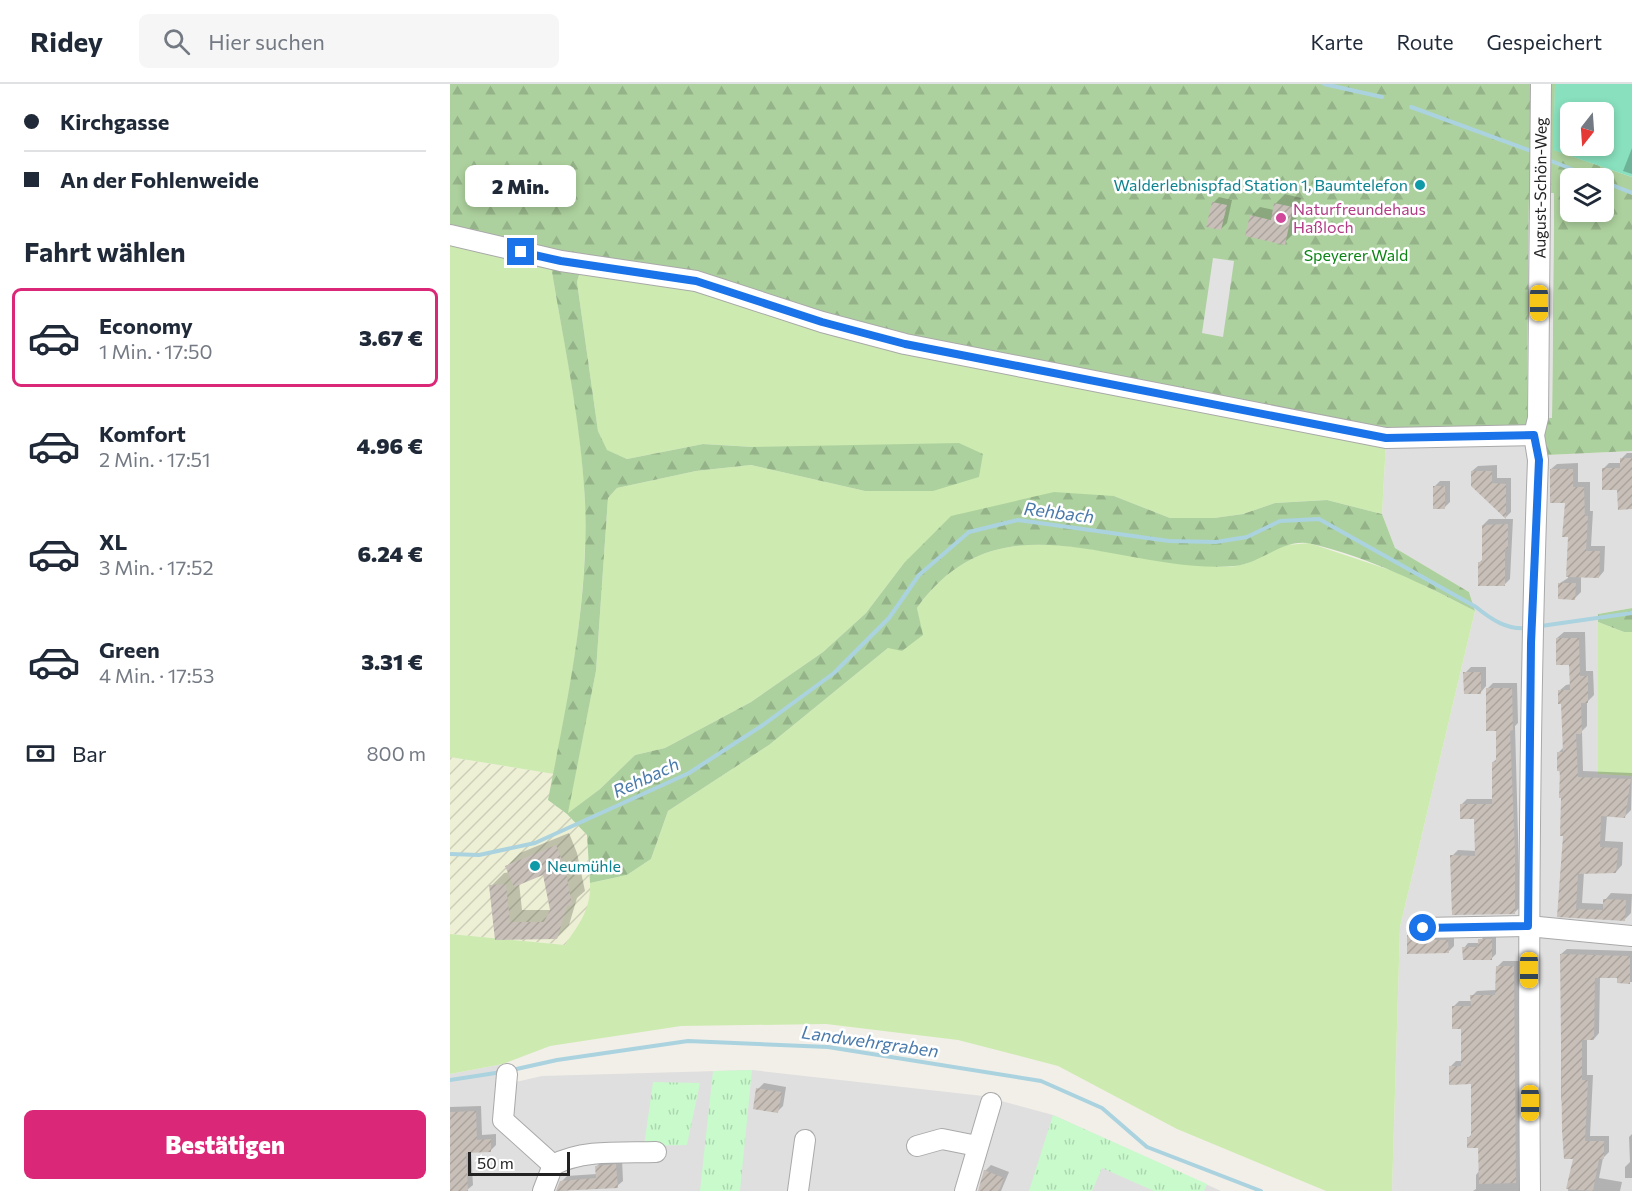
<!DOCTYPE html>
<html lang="de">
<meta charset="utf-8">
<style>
:root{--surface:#fff;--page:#f6f6f7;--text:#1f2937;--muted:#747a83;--line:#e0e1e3;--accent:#db2777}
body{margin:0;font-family:Commissioner,sans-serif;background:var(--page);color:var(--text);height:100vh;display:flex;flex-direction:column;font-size:22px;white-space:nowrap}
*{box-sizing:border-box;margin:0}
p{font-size:20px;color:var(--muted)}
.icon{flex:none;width:33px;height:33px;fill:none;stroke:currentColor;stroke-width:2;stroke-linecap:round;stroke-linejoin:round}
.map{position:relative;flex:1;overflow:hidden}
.details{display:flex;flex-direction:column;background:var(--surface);width:450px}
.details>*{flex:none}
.banner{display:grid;align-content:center;height:132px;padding:0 24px;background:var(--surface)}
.needle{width:39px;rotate:197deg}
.buttons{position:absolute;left:1110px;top:18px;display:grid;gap:12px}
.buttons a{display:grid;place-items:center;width:54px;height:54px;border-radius:9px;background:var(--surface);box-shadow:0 3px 9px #0003;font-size:30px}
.scale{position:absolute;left:18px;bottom:15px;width:102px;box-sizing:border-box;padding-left:6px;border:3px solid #222;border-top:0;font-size:16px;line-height:21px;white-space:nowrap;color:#222;-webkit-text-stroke:4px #fff;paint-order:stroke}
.end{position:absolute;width:27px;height:27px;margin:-14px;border:8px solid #1a73e8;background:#fff;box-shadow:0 0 0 3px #fff}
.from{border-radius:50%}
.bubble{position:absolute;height:42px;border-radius:9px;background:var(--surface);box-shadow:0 3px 9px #0003;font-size:20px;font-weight:800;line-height:42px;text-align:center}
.car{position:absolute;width:18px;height:36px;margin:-18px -9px;border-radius:8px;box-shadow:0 0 4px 2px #0007;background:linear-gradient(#f5c518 24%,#345 0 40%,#f5c518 0 76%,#345 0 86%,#f5c518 0)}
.banner b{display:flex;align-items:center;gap:21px;height:57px;font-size:22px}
.banner b+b{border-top:2px solid var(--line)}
.banner i{width:15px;height:15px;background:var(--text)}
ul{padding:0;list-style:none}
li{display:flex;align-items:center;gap:18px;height:99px;margin:0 12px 9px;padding:0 12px;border:3px solid transparent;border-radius:9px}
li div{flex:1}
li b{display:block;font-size:22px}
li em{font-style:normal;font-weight:800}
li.on{border-color:var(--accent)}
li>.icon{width:54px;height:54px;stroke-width:1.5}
h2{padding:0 24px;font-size:27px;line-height:72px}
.pay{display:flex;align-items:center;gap:15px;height:66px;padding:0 24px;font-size:22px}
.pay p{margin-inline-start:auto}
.primary-button{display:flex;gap:12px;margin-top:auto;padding:12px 24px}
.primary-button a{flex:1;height:69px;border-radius:9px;background:var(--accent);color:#fff;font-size:24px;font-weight:800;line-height:69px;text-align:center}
header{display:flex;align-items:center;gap:36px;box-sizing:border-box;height:84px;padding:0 30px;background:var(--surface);border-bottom:2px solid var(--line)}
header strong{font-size:28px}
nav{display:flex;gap:33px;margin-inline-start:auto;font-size:21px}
.search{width:420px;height:54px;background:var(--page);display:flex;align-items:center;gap:15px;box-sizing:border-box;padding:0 21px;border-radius:9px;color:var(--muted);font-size:22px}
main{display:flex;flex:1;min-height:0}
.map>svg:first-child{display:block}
.residential{fill:#e0dfdf}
.farmland{fill:url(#farmland-furrows)}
.grass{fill:#cdebb0}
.forest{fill:url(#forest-firs);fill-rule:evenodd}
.park{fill:url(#park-tufts)}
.pitch{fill:#88e0be;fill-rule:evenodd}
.parking{fill:#e2e2e2}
.shadow{fill:#0003;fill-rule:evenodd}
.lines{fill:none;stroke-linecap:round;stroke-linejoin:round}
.stream{stroke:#aad3df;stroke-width:4}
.building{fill:url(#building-hatch)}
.minor-casing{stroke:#a9a9a9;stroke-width:22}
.minor{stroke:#fff;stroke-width:20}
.route{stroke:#1a73e8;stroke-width:8}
.culture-dot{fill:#0f9aa8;stroke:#fff;stroke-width:2}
.hotel-dot{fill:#d1479c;stroke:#fff;stroke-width:2}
.labels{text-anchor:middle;stroke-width:5;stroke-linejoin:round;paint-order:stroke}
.culture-label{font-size:16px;fill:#0d838f;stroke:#fff;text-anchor:end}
.street-label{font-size:16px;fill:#222;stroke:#fff}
.hotel-label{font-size:16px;fill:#b23c85;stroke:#fff;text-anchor:start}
.park-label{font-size:16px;fill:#0c8416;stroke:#fff}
.water-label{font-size:18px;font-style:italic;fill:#4a7aab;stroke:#fff}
</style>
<header>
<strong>Ridey</strong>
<div class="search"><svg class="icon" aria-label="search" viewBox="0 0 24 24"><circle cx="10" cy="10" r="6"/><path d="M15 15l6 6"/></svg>Hier suchen</div>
<nav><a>Karte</a><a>Route</a><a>Gespeichert</a></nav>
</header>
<main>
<section class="details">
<div class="banner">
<b><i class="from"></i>Kirchgasse</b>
<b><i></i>An der Fohlenweide</b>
</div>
<h2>Fahrt wählen</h2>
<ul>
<li class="on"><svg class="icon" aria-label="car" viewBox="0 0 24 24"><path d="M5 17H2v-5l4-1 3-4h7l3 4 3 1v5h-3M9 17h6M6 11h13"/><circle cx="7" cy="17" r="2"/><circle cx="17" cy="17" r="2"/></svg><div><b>Economy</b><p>1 Min. · 17:50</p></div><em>3.67 €</em></li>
<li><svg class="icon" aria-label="car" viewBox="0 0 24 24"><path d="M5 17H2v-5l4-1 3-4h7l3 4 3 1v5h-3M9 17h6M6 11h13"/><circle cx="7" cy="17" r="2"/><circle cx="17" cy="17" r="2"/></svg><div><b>Komfort</b><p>2 Min. · 17:51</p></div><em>4.96 €</em></li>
<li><svg class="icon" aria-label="car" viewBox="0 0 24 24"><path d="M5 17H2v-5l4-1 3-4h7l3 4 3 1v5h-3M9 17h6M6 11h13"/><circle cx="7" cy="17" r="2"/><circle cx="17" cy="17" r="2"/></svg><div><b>XL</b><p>3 Min. · 17:52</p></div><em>6.24 €</em></li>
<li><svg class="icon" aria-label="car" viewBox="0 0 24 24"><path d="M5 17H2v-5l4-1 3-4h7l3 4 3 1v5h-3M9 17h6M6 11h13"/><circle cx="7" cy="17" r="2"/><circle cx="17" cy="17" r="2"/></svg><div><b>Green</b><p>4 Min. · 17:53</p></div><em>3.31 €</em></li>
</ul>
<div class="pay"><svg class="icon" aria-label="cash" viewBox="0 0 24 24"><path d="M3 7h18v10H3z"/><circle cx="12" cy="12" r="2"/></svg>Bar<p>800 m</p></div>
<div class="primary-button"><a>Bestätigen</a></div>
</section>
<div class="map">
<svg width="1182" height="1107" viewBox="0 0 1182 1107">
<defs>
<pattern id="farmland-furrows" width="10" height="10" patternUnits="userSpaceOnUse" patternTransform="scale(1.5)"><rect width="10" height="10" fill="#eef0d5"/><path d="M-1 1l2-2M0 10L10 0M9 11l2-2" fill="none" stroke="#ccceb7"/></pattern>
<pattern id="forest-firs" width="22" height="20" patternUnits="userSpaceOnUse" patternTransform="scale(1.5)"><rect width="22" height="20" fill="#add19e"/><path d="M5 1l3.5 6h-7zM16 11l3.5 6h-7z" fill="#95b388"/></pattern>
<pattern id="park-tufts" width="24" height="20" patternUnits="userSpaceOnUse" patternTransform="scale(1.5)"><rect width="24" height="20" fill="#c8facc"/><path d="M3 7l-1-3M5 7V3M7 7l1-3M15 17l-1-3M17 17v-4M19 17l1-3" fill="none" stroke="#acd6af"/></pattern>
<pattern id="building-hatch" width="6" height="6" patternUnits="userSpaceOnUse" patternTransform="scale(1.5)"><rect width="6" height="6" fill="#c7bfb8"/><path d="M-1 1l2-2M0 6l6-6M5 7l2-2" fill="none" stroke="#aba49e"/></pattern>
</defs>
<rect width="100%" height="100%" fill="#f2efe9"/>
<g class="residential">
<polygon points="1095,353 1097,371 1182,367 1182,524 1148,530 1148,690 1182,692 1182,1107 942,1107 950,843 1025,527 1019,508 945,464 932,430 936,358"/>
<polygon points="53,980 48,1002 92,992 302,986 533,1012 603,1031 771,1107 0,1107 0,990"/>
</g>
<polygon class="farmland" points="0,673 104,690 98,716 117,730 137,751 141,815 136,830 115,861 0,850"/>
<g class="grass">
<path d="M0,147L99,170C112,252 132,336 135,419C138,510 121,601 104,690L0,673Z"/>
<polygon points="133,177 936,358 932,430 877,416 825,419 793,430 764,434 720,434 664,412 454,479 416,529 373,568 301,618 215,664 185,671 150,705 117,730 146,587 158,414 167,404 246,387 301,381 415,407 303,363 253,360 177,375 156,366 148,347 127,198"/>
<path d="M859,459L952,490L1025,527L950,843L942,1107H876L727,1045L608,982L508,956L376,940L231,942L100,962L53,980L0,990V850L115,861C129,840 141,826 140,799L177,791L201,775L218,727L319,661L438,564L472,551L467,524C540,422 638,472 740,479C754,480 772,484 786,482C804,479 819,466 837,461C844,460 852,460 859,459Z"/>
<polygon points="1148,538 1174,548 1182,548 1182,692 1148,690"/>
</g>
<g class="forest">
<path d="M0,0H1105L1104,66L1182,93V367L1097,371L1094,353L936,358L565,280L133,177L127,198L148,347L157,366L177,375L253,360L303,363L509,359L533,370L529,393L483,407H415L301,381L246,387L167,404L158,414L146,587L118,729L150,705L185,671L215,664L301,618L373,568L416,529L454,479L501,432L604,408L664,412L720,434H764L793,430L825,419L877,416L932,430L945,464L1019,508L1025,527C973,500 920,474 862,460C834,453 811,480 784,482C671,491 552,406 467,524L473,551L452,567L438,564L319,661L218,727L201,775L177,791L140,799L137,751L117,730L98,716C117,618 139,519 135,418C131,335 112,252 99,170L0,147ZM1120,94H1154V128H1120ZM1079,109H1104L1102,333H1077Z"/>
<polygon points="1182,524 1182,548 1174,548 1148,538 1148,530"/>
</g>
<g class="park">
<polygon points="302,986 290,1107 250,1107 263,987"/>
<polygon points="203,998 250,999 237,1061 194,1062"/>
<polygon points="603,1031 757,1100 754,1107 704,1107 652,1084 642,1107 579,1107"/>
</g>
<path class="pitch" d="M1105,0H1182V93L1103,66ZM1120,28H1154V62H1120Z"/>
<g class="parking">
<polygon points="1079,109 1087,109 1085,333 1077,333"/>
<polygon points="1095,109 1104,109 1102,334 1093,334"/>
<polygon points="763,174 784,177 773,253 752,249"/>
</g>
<g class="shadow">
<polygon points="1182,64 1182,90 1173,87"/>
<polygon points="835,110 851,114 843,150 834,159 801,132 810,123 824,126 826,119"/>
<polygon points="769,113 782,116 777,139 771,145 763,119"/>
<polygon points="1177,369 1182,369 1182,424 1153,385 1159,379 1171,379 1171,375"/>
<polygon points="1128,379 1128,398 1140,398 1140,427 1143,427 1141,462 1155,462 1154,487 1149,493 1131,492 1131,508 1125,514 1110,499 1118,494 1119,452 1116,417 1101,385 1107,380"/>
<polygon points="1047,381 1047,394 1061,394 1061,428 1056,433 1022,387 1028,382"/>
<polygon points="990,397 1000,397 1000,418 994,424 984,403"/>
<polygon points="1039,435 1063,435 1060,495 1055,500 1029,479 1033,475 1033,441"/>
<polygon points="1114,548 1135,548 1136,587 1143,587 1144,611 1137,618 1137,642 1132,647 1133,687 1182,689 1181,726 1175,732 1157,731 1155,757 1173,758 1172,781 1166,788 1134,788 1132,819 1155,820 1155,816 1161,809 1182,810 1181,829 1175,835 1109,831 1115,750 1108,669 1114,663 1113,618 1109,607 1116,601 1121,600 1121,579 1107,554"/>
<polygon points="1021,583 1036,583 1036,602 1031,608 1015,589"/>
<polygon points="1043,599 1067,599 1068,639 1065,642 1070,823 1064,829 1002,772 1008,766 1026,767 1026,733 1011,721 1017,715 1044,715 1043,678 1048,674 1047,645 1037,605"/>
<path d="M119,749L127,769L135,807L127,814L119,841L106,854H46L41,802L54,789L60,788L57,782L70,769ZM94,789L101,826H72L69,799Z"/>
<path d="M964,846L980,851L1004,850V862L998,868H959L958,852ZM962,851L981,857L980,860L962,854Z"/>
<polygon points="1034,851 1046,851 1046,870 1042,874 1014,864 1018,859 1030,859"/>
<polygon points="1117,865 1182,867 1182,898 1169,898 1169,893 1150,893 1149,949 1144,955 1137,955 1137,991 1143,991 1140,1052 1159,1052 1159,1068 1153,1074 1149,1094 1172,1098 1170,1107 1118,1107 1124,1074 1111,1014 1111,870"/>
<polygon points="1053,877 1069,877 1070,1107 1023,1107 1026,1105 1026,1091 1030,1086 1030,1063 1019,1053 1023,1049 1022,999 1000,983 1006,977 1013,977 1012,944 1003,923 1009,917 1022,917 1022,912 1027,907 1046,906 1047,883"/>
<polygon points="314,999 336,1003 333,1022 327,1028 308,1005"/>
<polygon points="31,1022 32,1051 46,1050 46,1061 41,1066 21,1067 23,1101 17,1106 0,1107 0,1023"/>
<polygon points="1182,1050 1182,1094 1175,1094 1175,1083 1180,1078 1179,1053"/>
<polygon points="172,1075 173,1097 167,1102 109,1107 111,1098 117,1092 147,1090 147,1082 152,1077"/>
<polygon points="541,1081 559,1088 551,1107 529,1107 535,1087"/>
</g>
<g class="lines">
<g class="stream">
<polyline points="874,0 932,13"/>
<polyline points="961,23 1084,68"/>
<polyline points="1101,77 1145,94"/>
<polyline points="1154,98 1182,109"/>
<polyline points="1091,542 1182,529"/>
<path d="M0,770L29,771L85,759L239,689L313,641L384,589L439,534L469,491L519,448L568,436L719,457L766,458L797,453L830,437L869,435L1026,523C1042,536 1057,546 1077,544"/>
<polyline points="62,986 107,976 238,957 378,963 591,997 652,1024 697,1063 811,1107"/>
<polyline points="0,996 52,988"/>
</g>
</g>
<g class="building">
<polygon points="762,118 777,121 771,146 756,143"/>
<polygon points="824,119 843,123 835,161 795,152 800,131 821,136"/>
<polygon points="1170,374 1182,374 1182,425 1168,426 1167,406 1152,406 1152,384 1170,384"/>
<polygon points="1100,385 1123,385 1123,403 1134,403 1135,432 1138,432 1136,467 1150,467 1149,494 1116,493 1118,453 1112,453 1115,419 1100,419"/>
<polygon points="1021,387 1042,387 1042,399 1056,400 1056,435 1021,402"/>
<rect x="983" y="402" width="12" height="23"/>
<polygon points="1056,440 1058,440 1058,465 1055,465 1055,502 1028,502 1028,478 1032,478 1032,441"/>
<polygon points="1108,499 1126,499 1125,516 1108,515"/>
<polygon points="1106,554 1129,554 1130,592 1138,592 1138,619 1131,619 1132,650 1126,650 1128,693 1181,695 1175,734 1151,732 1150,763 1168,764 1166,789 1128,790 1126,825 1153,826 1153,815 1176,816 1175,837 1107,833 1113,752 1110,752 1111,714 1109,714 1110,687 1107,687 1107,668 1113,668 1111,620 1108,620 1108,606 1120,606 1119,581 1106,581"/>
<polygon points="1013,588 1031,588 1031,610 1014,610"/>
<polygon points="1036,604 1062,604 1063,646 1060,647 1065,767 1065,830 1002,831 1000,771 1025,772 1024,735 1010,735 1010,720 1042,720 1042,678 1046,678 1046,647 1036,647"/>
<polygon points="106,761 115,783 122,821 117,822 107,855 45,856 39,801 56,800 60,838 94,838 100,826 93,791 64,803 55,782"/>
<polygon points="957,851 973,856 998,856 999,869 957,870"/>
<polygon points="1028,855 1042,855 1042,876 1013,876 1012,863 1028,863"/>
<polygon points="1110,870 1180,872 1180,900 1167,899 1167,894 1145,894 1144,956 1132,956 1132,996 1138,996 1135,1057 1154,1057 1154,1075 1149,1075 1143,1107 1116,1105 1123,1075 1114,1075 1112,1046"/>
<polygon points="1046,882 1064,882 1066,1099 1029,1100 1028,1064 1017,1064 1017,1053 1021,1053 1021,1000 999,1001 999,982 1011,982 1011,945 1002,945 1002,922 1021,922 1020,911 1045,911"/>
<polygon points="306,1004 332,1008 328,1029 303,1025"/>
<polygon points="26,1027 27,1056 41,1055 41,1068 16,1069 18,1107 0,1107 0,1028"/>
<polygon points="166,1080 168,1104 106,1107 110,1097 146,1094 145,1082"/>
<polygon points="534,1086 554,1094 549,1107 528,1107"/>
</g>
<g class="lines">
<g class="minor-casing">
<g id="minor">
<polyline points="0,151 111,177 246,197 372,238 455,260 936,354 1084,351"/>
<polyline points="973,844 1078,842 1182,852"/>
<polyline points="57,990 53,1036 103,1081"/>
<polyline points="467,1062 492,1055 527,1062"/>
<path d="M93,1107L103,1081C134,1065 172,1069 206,1068"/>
<polyline points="348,1107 355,1056"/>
<polyline points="515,1107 541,1019"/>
<path id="s1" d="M1080,1107C1078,863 1079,619 1088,376L1084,351L1088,334L1091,0"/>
</g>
</g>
<use href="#minor" class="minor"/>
</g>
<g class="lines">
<polyline class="route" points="71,168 111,177 246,197 372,238 455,260 936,354 1084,351 1089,376 1081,559 1078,842 973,844"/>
</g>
<g class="culture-dot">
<circle cx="970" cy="101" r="6"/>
<circle cx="85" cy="782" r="6"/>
</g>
<circle class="hotel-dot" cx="831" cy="134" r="6"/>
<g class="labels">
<g class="culture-label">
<text x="958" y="107">Walderlebnispfad Station 1, Baumtelefon</text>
<text x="97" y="788" text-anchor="start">Neumühle</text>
</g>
<g class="street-label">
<text dy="6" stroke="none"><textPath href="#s1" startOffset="1004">August-Schön-Weg</textPath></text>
</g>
<g class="hotel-label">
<text x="843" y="131">Naturfreundehaus<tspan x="843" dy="18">Haßloch</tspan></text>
</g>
<g class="park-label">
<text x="906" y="177">Speyerer Wald</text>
</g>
<g class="water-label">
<text transform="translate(609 429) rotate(7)" y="6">Rehbach</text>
<text transform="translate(196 694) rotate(-25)" y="6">Rehbach</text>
<text transform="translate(420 958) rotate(8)" y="6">Landwehrgraben</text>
</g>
</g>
</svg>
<div class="buttons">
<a><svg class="needle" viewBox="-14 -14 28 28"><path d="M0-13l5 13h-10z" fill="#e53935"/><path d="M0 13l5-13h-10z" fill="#747a83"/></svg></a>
<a><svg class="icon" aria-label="layers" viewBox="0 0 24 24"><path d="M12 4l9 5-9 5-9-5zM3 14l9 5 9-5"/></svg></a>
</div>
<div class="scale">50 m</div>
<i class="end from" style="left:973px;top:844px"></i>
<i class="end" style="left:71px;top:168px"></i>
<div class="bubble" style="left:15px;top:81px;width:111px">2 Min.</div>
<i class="car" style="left:1089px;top:219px;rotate:180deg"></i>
<i class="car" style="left:1079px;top:886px;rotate:180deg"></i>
<i class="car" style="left:1080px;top:1019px;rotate:180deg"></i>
</div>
</main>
